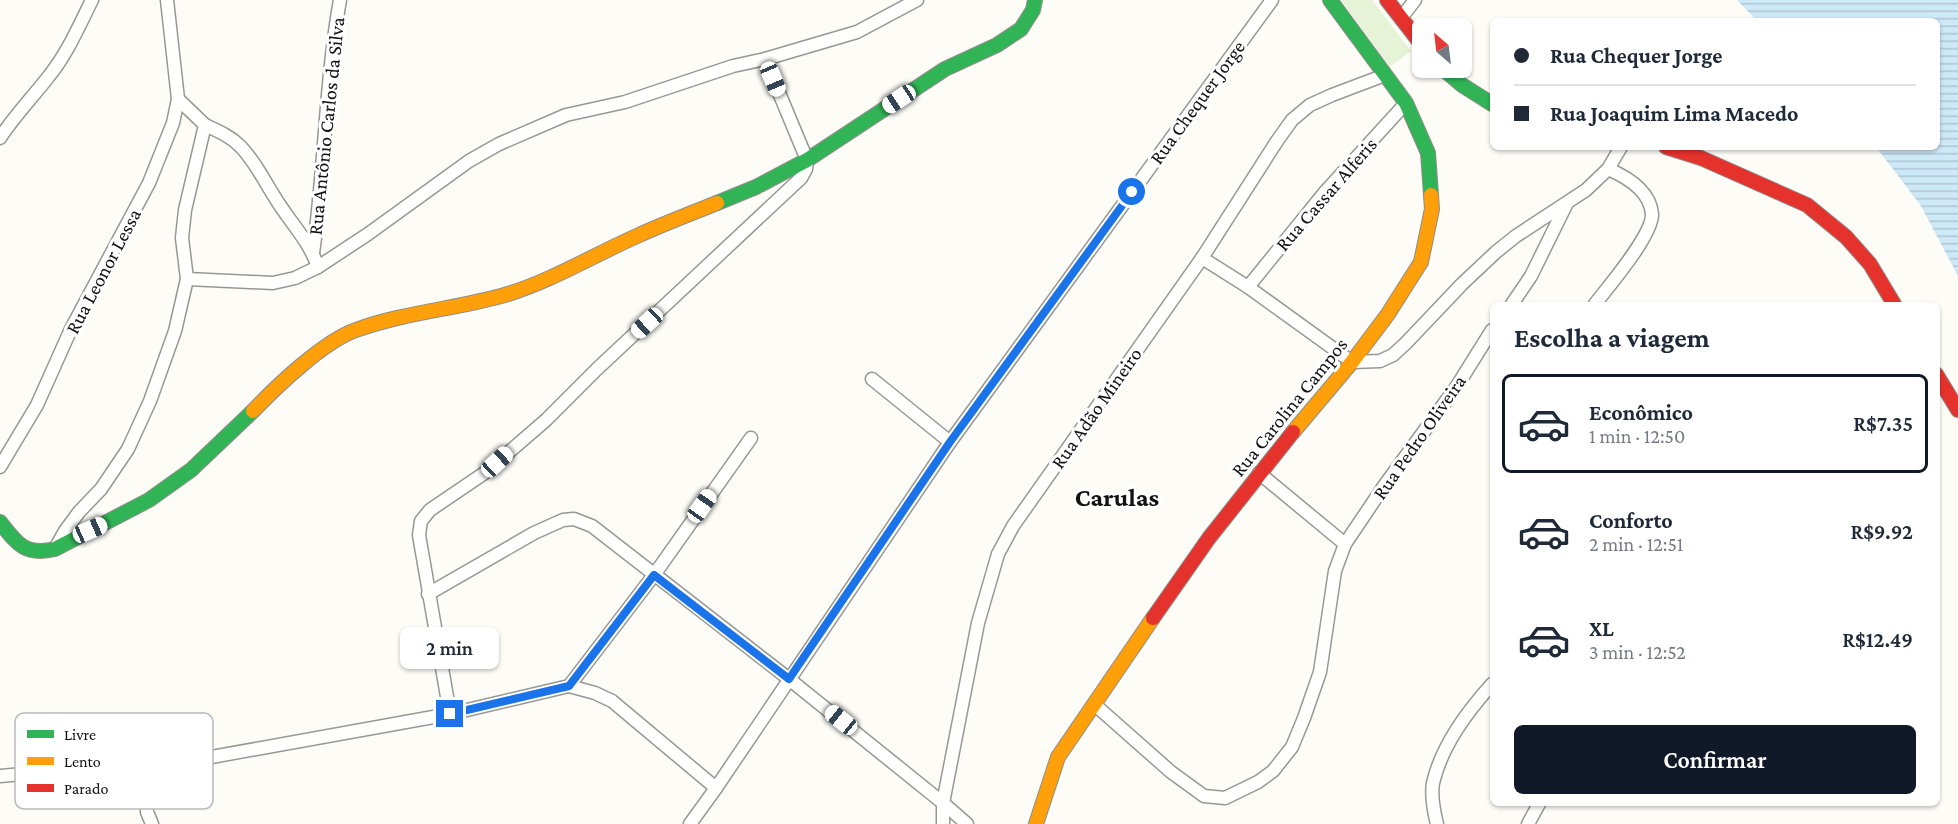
<!DOCTYPE html>
<html lang="pt">
<meta charset="utf-8">
<style>
:root{--surface:#fff;--page:#f2f2f3;--text:#1f2937;--muted:#747a83;--line:#e0e1e3;--accent:#111827}
body{margin:0;font-family:"Crimson Pro",serif;background:var(--page);color:var(--text);height:100vh;display:flex;flex-direction:column;font-size:22px;white-space:nowrap}
*{box-sizing:border-box;margin:0}
p{font-size:20px;color:var(--muted)}
.icon{flex:none;width:33px;height:33px;fill:none;stroke:currentColor;stroke-width:2;stroke-linecap:round;stroke-linejoin:round}
.map{position:relative;flex:1;overflow:hidden}
.side{position:absolute;left:1490px;top:302px;width:450px;height:504px;display:flex;flex-direction:column;background:var(--surface);border-radius:9px;box-shadow:0 2px 4px #0004}
.side>*{flex:none}
.guide{position:absolute;left:1490px;top:18px;width:450px;height:132px;border-radius:9px;box-shadow:0 2px 4px #0004;display:grid;align-content:center;height:132px;padding:0 24px;background:var(--surface)}
.needle{width:39px;rotate:332deg}
.controls{position:absolute;left:1412px;top:18px;display:grid;gap:12px}
.controls a{display:grid;place-items:center;width:60px;height:60px;border-radius:9px;background:var(--surface);box-shadow:0 2px 4px #0004;font-size:30px}
.end{position:absolute;width:27px;height:27px;margin:-14px;border:8px solid #1a73e8;background:#fff;box-shadow:0 0 0 3px #fff}
.from{border-radius:50%}
.bubble{position:absolute;height:42px;border-radius:9px;background:var(--surface);box-shadow:0 2px 4px #0004;font-size:20px;font-weight:600;line-height:42px;text-align:center}
.car{position:absolute;width:18px;height:36px;margin:-18px -9px;border-radius:8px;box-shadow:0 0 4px 2px #0007;background:linear-gradient(#fff 24%,#345 0 40%,#fff 0 76%,#345 0 86%,#fff 0)}
.guide b{display:flex;align-items:center;gap:21px;height:57px;font-size:22px}
.guide b+b{border-top:2px solid var(--line)}
.guide i{width:15px;height:15px;background:var(--text)}
ul{padding:0;list-style:none}
li{display:flex;align-items:center;gap:18px;height:99px;margin:0 12px 9px;padding:0 12px;border:3px solid transparent;border-radius:9px}
li div{flex:1}
li b{display:block;font-size:22px}
li em{font-style:normal;font-weight:600}
li.current{border-color:var(--accent)}
li>.icon{width:54px;height:54px;stroke-width:1.5}
h2{padding:0 24px;font-size:27px;line-height:72px}
.cta{display:flex;gap:12px;margin-top:auto;padding:12px 24px}
.cta a{flex:1;height:69px;border-radius:9px;background:var(--accent);color:#fff;font-size:24px;font-weight:600;line-height:69px;text-align:center}
.map>svg:first-child{display:block}
.green{fill:#e7f3d7}
.water{fill:url(#water-rules)}
.lines{fill:none;stroke-linecap:round;stroke-linejoin:round}
.street-casing{stroke:#979795;stroke-width:15}
.fast-casing{stroke:#8e8d8b;stroke-width:16}
.slow-casing{stroke:#8e8d8b;stroke-width:16}
.jam-casing{stroke:#8e8d8b;stroke-width:16}
.street{stroke:#fffffe;stroke-width:12}
.fast{stroke:#30b455;stroke-width:14}
.slow{stroke:#ff9f0a;stroke-width:14}
.jam{stroke:#e5322d;stroke-width:14}
.route{stroke:#1a73e8;stroke-width:8}
.labels{text-anchor:middle;stroke-width:6;stroke-linejoin:round;paint-order:stroke}
.street-label{font-size:20px;fill:#111;stroke:#fff}
.district-label{font-size:26px;font-weight:bold;fill:#111;stroke:#fff}
.key{fill:#fff;stroke:#b8b8b8;stroke-width:1.5}
.key-label{font-size:16px;fill:#111}
</style>
<div class="map">
<svg width="1958" height="824" viewBox="0 0 1958 824">
<defs>
<pattern id="water-rules" width="6" height="5" patternUnits="userSpaceOnUse" patternTransform="scale(1.5)"><rect width="6" height="5" fill="#cde8f7"/><path d="M0 2.5h6" fill="none" stroke="#afc6d3"/></pattern>
</defs>
<rect width="100%" height="100%" fill="#fdfcf7"/>
<polygon class="green" points="1341,0 1372,0 1411,51 1390,67"/>
<polygon class="water" points="1737,0 1958,0 1958,276 1921,206 1876,147 1936,147 1936,21 1757,21"/>
<g class="lines">
<g class="street-casing">
<g id="street">
<polyline points="1401,18 1415,0"/>
<path d="M0,138C15,115 32,98 49,76C67,54 79,26 92,0"/>
<path d="M313,253C325,169 325,83 340,0"/>
<polyline points="1202,258 1248,287 1352,362 1380,361 1393,355 1406,343 1462,284 1496,252 1516,236 1586,190 1608,169 1621,147"/>
<polyline points="318,267 368,234 469,161 499,144 566,115 625,102 733,66 765,59 857,32 917,0"/>
<path d="M187,279L273,283L295,278L318,267C309,240 288,220 274,196C263,179 255,161 240,146C230,136 218,131 205,125"/>
<polyline points="1248,287 1325,192 1406,103"/>
<polyline points="1512,304 1531,276 1566,205"/>
<path d="M1595,304C1608,287 1653,235 1652,214C1650,191 1627,177 1608,169"/>
<polyline points="872,379 950,442"/>
<polyline points="0,467 37,405 71,329 149,183 173,123 178,99 167,0"/>
<polyline points="1259,473 1345,544"/>
<polyline points="56,547 65,531 79,512 101,489 128,449 150,401 175,331 187,279 182,238 185,210 205,125 178,99"/>
<polyline points="428,594 534,533 563,520 574,519 592,526 789,679 943,803 967,824"/>
<polyline points="569,686 595,693 612,701 716,788"/>
<polyline points="1094,704 1171,772 1204,796 1225,798 1258,782 1273,771 1292,747 1304,718 1320,672 1335,571 1345,544 1384,486 1457,386 1492,330"/>
<polyline points="450,714 419,535 421,521 430,510 486,472 546,420 597,369 801,178 806,169 807,160 765,59"/>
<polyline points="144,765 147,812 152,824"/>
<polyline points="0,776 98,767 144,765 206,758 450,714 569,686 654,575 751,438"/>
<polyline points="690,824 716,788 950,442 1272,0"/>
<polyline points="943,824 943,803 978,623 998,554 1013,526 1202,258 1277,141 1292,120 1310,105 1332,95 1385,75"/>
<path d="M1437,824C1434,812 1431,795 1433,783C1442,745 1467,712 1492,684"/>
<polyline points="1528,824 1540,802"/>
</g>
</g>
<g class="fast-casing">
<g id="fast">
<polyline points="1330,0 1406,103 1428,153 1431,195"/>
<polyline points="1442,68 1462,85 1492,104"/>
<polyline points="717,203 756,187 807,160 945,69 997,45 1021,29 1033,10 1035,0"/>
<path d="M0,522C17,544 25,556 55,549L149,500L191,470L253,411"/>
</g>
</g>
<g class="slow-casing">
<g id="slow">
<path d="M253,411C277,386 324,341 356,330C405,312 458,309 508,294C553,280 594,255 637,236C663,224 690,214 717,203"/>
<polyline points="1293,432 1352,362 1388,314 1421,262 1432,209 1431,195"/>
<polyline points="1036,824 1058,757 1153,618"/>
</g>
</g>
<g class="jam-casing">
<g id="jam">
<polyline points="1387,0 1422,45"/>
<polyline points="1666,147 1701,158 1807,205 1846,237 1870,264 1894,304"/>
<polyline points="1936,374 1958,410"/>
<polyline points="1153,618 1209,538 1293,432"/>
</g>
</g>
<use href="#street" class="street"/>
<use href="#fast" class="fast"/>
<use href="#slow" class="slow"/>
<use href="#jam" class="jam"/>
</g>
<g class="lines">
<polyline class="route" points="450,714 569,686 654,575 789,679 950,442 1132,192"/>
</g>
<g class="labels">
<g class="street-label">
<text transform="translate(1197 102) rotate(-54)" y="7">Rua Chequer Jorge</text>
<text transform="translate(326 126) rotate(-84)" y="7">Rua Antônio Carlos da Silva</text>
<text transform="translate(1326 194) rotate(-49)" y="7">Rua Cassar Alferis</text>
<text transform="translate(103 271) rotate(-62)" y="7">Rua Leonor Lessa</text>
<text transform="translate(1289 407) rotate(-51)" y="7">Rua Carolina Campos</text>
<text transform="translate(1096 408) rotate(-55)" y="7">Rua Adão Mineiro</text>
<text transform="translate(1419 437) rotate(-55)" y="7">Rua Pedro Oliveira</text>
</g>
<g class="district-label">
<text x="1117" y="506">Carulas</text>
</g>
</g>
<rect x="15" y="713" width="198" height="96" rx="9" class="key"/>
<rect x="27" y="730" width="27" height="8" fill="#30b455"/>
<rect x="27" y="757" width="27" height="8" fill="#ff9f0a"/>
<rect x="27" y="784" width="27" height="8" fill="#e5322d"/>
<g class="key-label">
<text x="64" y="740">Livre</text>
<text x="64" y="767">Lento</text>
<text x="64" y="794">Parado</text>
</g>
</svg>
<div class="controls">
<a><svg class="needle" viewBox="-14 -14 28 28"><path d="M0-13l5 13h-10z" fill="#e53935"/><path d="M0 13l5-13h-10z" fill="#747a83"/></svg></a>
</div>
<i class="end from" style="left:1132px;top:192px"></i>
<i class="end" style="left:450px;top:714px"></i>
<div class="bubble" style="left:400px;top:627px;width:99px">2 min</div>
<i class="car" style="left:773px;top:79px;rotate:157deg"></i>
<i class="car" style="left:899px;top:99px;rotate:237deg"></i>
<i class="car" style="left:647px;top:323px;rotate:227deg"></i>
<i class="car" style="left:497px;top:462px;rotate:47deg"></i>
<i class="car" style="left:702px;top:506px;rotate:35deg"></i>
<i class="car" style="left:90px;top:530px;rotate:66deg"></i>
<i class="car" style="left:841px;top:720px;rotate:309deg"></i>
<div class="guide">
<b><i class="from"></i>Rua Chequer Jorge</b>
<b><i></i>Rua Joaquim Lima Macedo</b>
</div>
<section class="side">
<h2>Escolha a viagem</h2>
<ul>
<li class="current"><svg class="icon" aria-label="car" viewBox="0 0 24 24"><path d="M5 17H2v-5l4-1 3-4h7l3 4 3 1v5h-3M9 17h6M6 11h13"/><circle cx="7" cy="17" r="2"/><circle cx="17" cy="17" r="2"/></svg><div><b>Econômico</b><p>1 min · 12:50</p></div><em>R$7.35</em></li>
<li><svg class="icon" aria-label="car" viewBox="0 0 24 24"><path d="M5 17H2v-5l4-1 3-4h7l3 4 3 1v5h-3M9 17h6M6 11h13"/><circle cx="7" cy="17" r="2"/><circle cx="17" cy="17" r="2"/></svg><div><b>Conforto</b><p>2 min · 12:51</p></div><em>R$9.92</em></li>
<li><svg class="icon" aria-label="car" viewBox="0 0 24 24"><path d="M5 17H2v-5l4-1 3-4h7l3 4 3 1v5h-3M9 17h6M6 11h13"/><circle cx="7" cy="17" r="2"/><circle cx="17" cy="17" r="2"/></svg><div><b>XL</b><p>3 min · 12:52</p></div><em>R$12.49</em></li>
</ul>
<div class="cta"><a>Confirmar</a></div>
</section>
</div>
